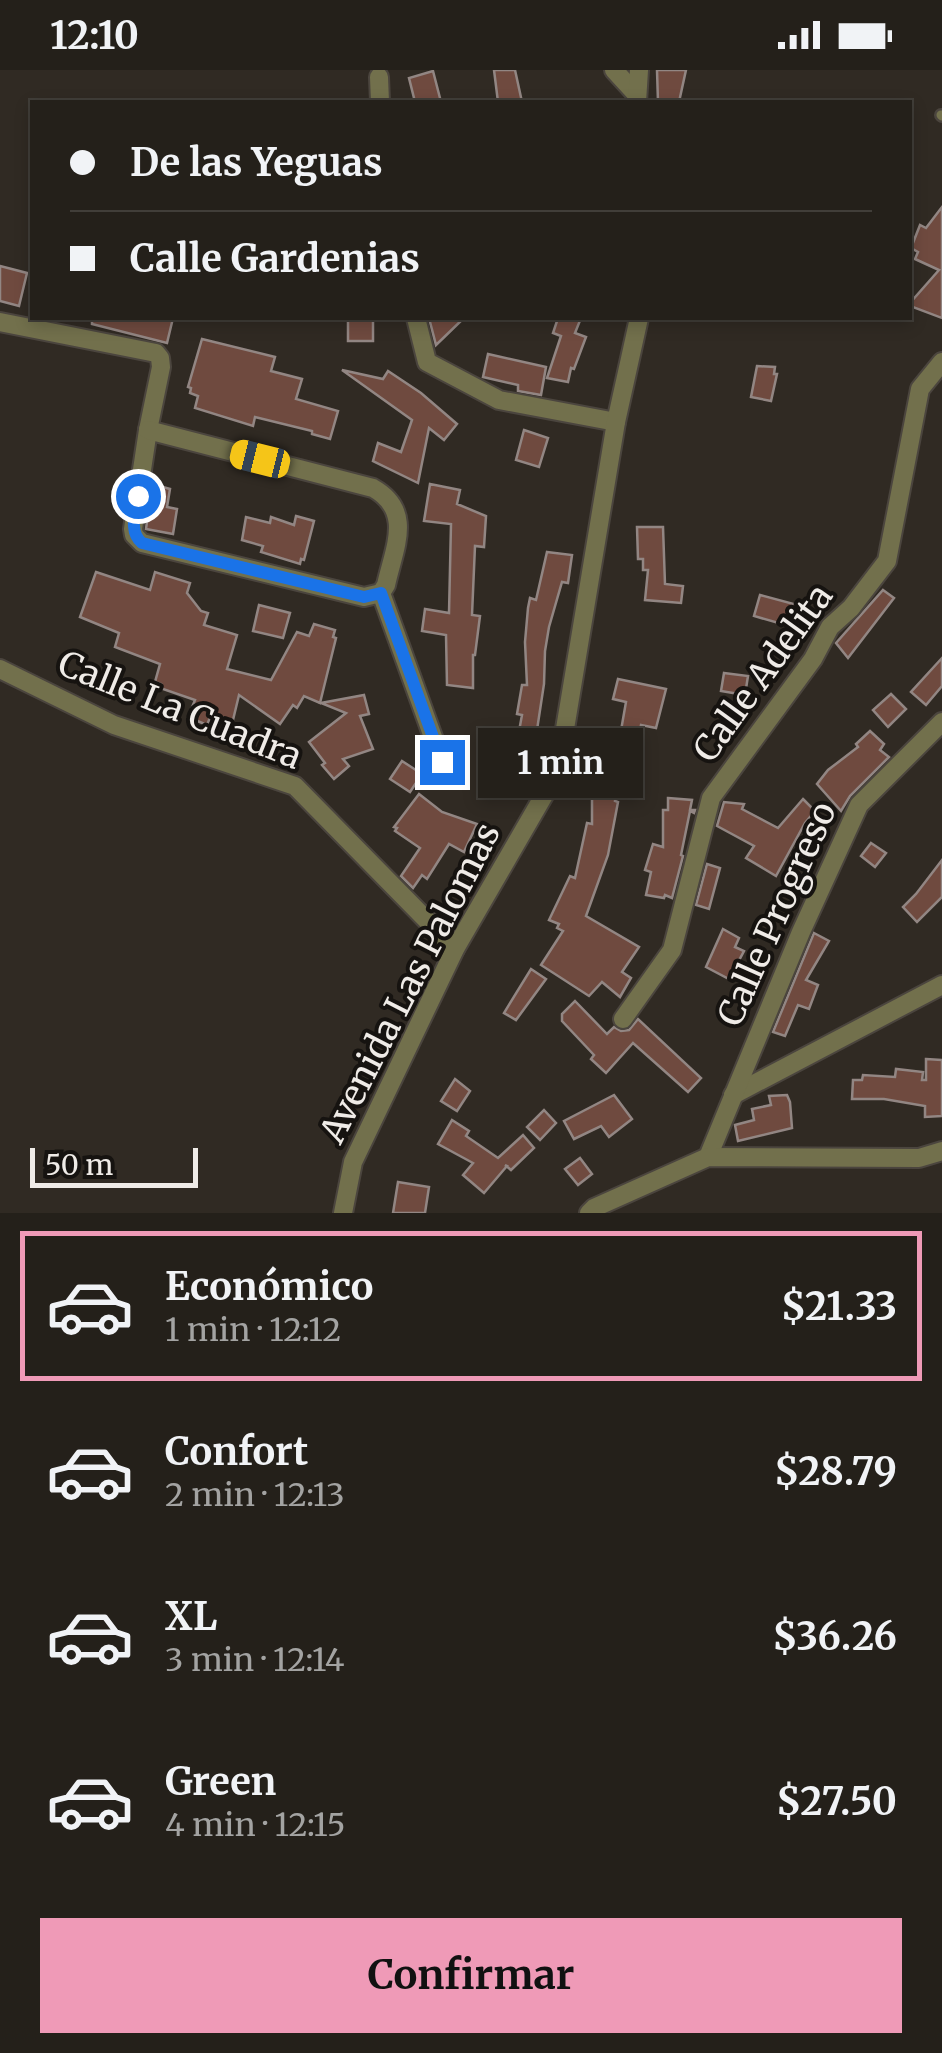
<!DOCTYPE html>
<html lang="es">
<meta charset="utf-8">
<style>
:root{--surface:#24201a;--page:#2c2823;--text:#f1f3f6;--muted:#a3a3a2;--line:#413e39;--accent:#ef9ab7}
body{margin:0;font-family:Merriweather,serif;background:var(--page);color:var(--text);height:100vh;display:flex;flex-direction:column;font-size:38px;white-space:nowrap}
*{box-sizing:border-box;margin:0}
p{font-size:32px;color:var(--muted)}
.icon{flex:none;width:55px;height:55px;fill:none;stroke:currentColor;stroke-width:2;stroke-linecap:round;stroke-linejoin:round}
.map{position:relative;height:1143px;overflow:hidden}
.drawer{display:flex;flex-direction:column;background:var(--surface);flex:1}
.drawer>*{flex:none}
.hud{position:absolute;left:30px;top:30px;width:882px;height:220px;border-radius:0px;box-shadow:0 5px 15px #0003,0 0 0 2px var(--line);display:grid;align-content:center;height:220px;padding:0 40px;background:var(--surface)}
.scale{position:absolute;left:30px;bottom:25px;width:168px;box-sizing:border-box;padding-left:10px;border:5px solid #efebe7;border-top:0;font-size:28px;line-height:35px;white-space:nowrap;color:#efebe7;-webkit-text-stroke:8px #161310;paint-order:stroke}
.end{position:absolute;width:45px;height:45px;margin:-22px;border:12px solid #1a73e8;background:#fff;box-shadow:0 0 0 5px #fff}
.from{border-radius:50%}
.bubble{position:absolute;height:70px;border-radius:0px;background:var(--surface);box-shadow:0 5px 15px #0003,0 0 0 2px var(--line);font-size:32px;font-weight:700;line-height:70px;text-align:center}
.car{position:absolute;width:30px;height:60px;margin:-30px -15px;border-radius:12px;box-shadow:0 0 8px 2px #0007;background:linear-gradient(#f5c518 24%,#345 0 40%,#f5c518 0 76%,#345 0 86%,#f5c518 0)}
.hud b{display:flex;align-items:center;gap:35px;height:95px;font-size:38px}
.hud b+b{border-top:2px solid var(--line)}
.hud i{width:25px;height:25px;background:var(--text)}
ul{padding:18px 0 0;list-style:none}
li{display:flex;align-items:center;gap:30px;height:150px;margin:0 20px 15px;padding:0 20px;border:5px solid transparent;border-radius:0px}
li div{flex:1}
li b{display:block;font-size:38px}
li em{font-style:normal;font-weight:700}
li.active{border-color:var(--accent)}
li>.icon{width:90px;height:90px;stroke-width:1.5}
.button{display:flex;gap:20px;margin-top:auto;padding:20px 40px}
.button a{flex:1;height:115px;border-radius:0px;background:var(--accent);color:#111;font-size:40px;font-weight:700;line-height:115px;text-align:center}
.status{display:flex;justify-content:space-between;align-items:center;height:70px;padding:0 50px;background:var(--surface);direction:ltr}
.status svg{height:28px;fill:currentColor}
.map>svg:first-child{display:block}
.building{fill:#6f4a3f;stroke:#928683;stroke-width:2.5}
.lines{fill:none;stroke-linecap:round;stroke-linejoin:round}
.service-casing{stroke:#4b453e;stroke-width:14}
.minor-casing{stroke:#4b453e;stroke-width:22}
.service{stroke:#72704c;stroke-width:9}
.minor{stroke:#72704c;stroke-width:18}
.route{stroke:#1a73e8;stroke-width:12}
.labels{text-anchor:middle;stroke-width:8;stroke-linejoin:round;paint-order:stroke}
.street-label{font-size:35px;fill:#efebe7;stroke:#161310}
</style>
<div class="status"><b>12:10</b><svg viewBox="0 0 49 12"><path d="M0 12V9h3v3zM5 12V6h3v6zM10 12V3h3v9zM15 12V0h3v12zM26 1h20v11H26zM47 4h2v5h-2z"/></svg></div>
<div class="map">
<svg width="942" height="1143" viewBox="0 0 942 1143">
<rect width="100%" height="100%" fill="#302a23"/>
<g class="building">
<polygon points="494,0 515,0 522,32 498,32"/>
<polygon points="657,0 686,0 679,32 658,32"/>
<polygon points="433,1 441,32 415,32 409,8"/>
<polygon points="942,137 942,248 910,236 910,233 939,200 915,189 918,182 911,178 920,155 926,158"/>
<polygon points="0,196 27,203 19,236 0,231"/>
<polygon points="92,248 173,248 167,273 92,254"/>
<rect x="348" y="248" width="25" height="23"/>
<polygon points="429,248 464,248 436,275"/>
<polygon points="558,248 581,248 575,263 586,267 574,299 571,298 568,312 547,308 561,266 553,263"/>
<polygon points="202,269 275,287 271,301 302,309 296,329 338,341 330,369 312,364 312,361 255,347 253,356 195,338 198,326 190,323 191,318 188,317"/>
<polygon points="488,284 546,297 541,325 518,321 518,315 483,307"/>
<polygon points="757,296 775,297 774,304 777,304 771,331 751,327"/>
<polygon points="342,300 383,309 388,301 421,323 457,354 444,370 429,358 418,413 373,391 378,373 401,382 412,350"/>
<polygon points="524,360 548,368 539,397 516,390"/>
<polygon points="152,414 170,419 167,437 177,439 173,464 146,459"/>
<polygon points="430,414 460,420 457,434 486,446 484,477 475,476 472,545 480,546 475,585 473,585 473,618 447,615 446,565 422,561 425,539 449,543 451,454 424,451"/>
<polygon points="296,446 314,451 304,490 301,489 300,494 261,482 263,476 242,470 246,447 270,453 271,447 294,455"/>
<polygon points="637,457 663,457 665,514 683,516 681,533 645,530 648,500 643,500 643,489 638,489"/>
<polygon points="547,482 572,485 568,513 562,512 549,557 545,581 544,614 537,660 517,672 522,645 517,644 522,615 527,615 525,572 528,538 530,528 536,530"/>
<polygon points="96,502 150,520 155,502 190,513 187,523 201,541 208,543 204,555 237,565 227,599 271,610 297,562 309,566 314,554 335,560 333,567 336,568 320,633 304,626 297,638 293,635 280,654 239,625 233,650 211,645 207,655 188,647 195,630 160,618 161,614 155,612 160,594 115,577 119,563 80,547"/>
<polygon points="883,520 894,528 848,588 836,573"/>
<polygon points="760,525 805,537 796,558 754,546"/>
<polygon points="259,535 290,543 283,568 253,561"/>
<polygon points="942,588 942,616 926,635 911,622"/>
<polygon points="724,603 748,606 745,625 721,621"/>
<polygon points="618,609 666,619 656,658 641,655 634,693 616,689 626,632 613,629"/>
<polygon points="891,624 906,639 888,657 873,640"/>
<polygon points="364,625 369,644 360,646 373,679 343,689 349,696 334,709 322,695 325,693 309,672 346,643 321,633"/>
<polygon points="870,661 884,674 880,680 889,687 850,726 841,741 817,714 828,700 858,677 856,674"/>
<polygon points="402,691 422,704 410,722 390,709"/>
<polygon points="592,723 616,725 615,731 618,732 608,785 586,846 639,877 622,902 631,908 620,927 602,912 589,926 541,895 563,861 557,858 559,854 549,850 570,806 575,808 587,753 592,754"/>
<polygon points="419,724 442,742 477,754 464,782 449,774 427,809 422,805 413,818 401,806 420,778 395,761 397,758 394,757"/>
<polygon points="668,728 692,730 690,740 695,740 694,743 690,741 681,785 683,786 672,828 665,825 664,828 646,825 651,802 645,800 653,774 663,777 663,740 668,740"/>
<polygon points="803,729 815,741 805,753 776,806 746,788 754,776 717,756 724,732 744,734 742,739 778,758"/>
<polygon points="871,773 886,783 875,797 861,786"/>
<polygon points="942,790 942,827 917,852 903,837 916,824"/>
<polygon points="707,794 720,798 709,839 696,835"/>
<polygon points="723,859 739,868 735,877 744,881 729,909 706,897"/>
<polygon points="814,863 829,871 806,910 818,915 809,939 798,935 785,966 773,962"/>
<polygon points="531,899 546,909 516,950 504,943"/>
<polygon points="575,931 607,964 614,957 621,961 629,960 638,949 701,1008 688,1022 633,973 606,1003 591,989 594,985 562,951 562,944"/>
<polygon points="926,989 942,990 942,1046 925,1047 925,1036 884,1029 852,1029 853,1010 862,1010 863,1005 895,1007 896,999 923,1002 922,1010 926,1010"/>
<polygon points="455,1009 470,1021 457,1041 441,1031"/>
<polygon points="614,1025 632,1049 609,1067 601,1056 574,1069 564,1051"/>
<polygon points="787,1025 790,1032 792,1058 738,1071 735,1055 754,1050 752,1039 771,1035 769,1026"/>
<polygon points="544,1040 556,1053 540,1070 527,1057"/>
<polygon points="452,1050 469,1061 466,1066 498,1088 523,1065 534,1078 511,1100 505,1095 507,1096 484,1123 463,1105 473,1093 438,1074"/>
<polygon points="580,1088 592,1104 578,1115 565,1099"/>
<polygon points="398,1112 429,1117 425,1143 393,1143"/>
</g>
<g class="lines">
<g class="service-casing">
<polyline id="service" points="941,45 942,46"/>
</g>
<g class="minor-casing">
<g id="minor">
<polyline points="614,0 636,24"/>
<polyline points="379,7 380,32"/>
<polyline points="637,32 639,0"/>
<polyline points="416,248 427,292 499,330 616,352"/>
<polyline points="0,252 156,283 160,288 161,297 148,360 133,459 134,465 142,473 364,527 381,523"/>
<path d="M148,360L373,418C414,441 394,478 386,515L381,523L442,692"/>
<polyline points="0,599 114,655 295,716 455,879"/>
<polyline points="623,949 672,880 711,728 813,589 830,557 851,538 887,491 920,319 942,292"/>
<polyline points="733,1025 942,915"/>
<polyline points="708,1087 801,862 859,735 942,652"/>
<polyline points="343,1143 353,1092 455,879 558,701 616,352 639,248"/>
<polyline points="589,1143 594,1138 708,1087 919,1088 942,1081"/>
</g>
</g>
<use href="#service" class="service"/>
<use href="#minor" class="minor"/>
</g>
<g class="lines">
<path class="route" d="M138,426C136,442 128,461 142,473L364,527L381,523L442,692"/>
</g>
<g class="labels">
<g class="street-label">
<text transform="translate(763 603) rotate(-54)" y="12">Calle Adelita</text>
<text transform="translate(180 640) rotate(22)" y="12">Calle La Cuadra</text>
<text transform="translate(777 844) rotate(-66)" y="12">Calle Progreso</text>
<text transform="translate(410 913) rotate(-63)" y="12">Avenida Las Palomas</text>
</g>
</g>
</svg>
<div class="scale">50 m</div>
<i class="end from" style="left:138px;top:426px"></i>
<i class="end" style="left:442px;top:692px"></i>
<div class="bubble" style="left:478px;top:658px;width:165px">1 min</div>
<i class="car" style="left:260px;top:389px;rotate:284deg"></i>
<div class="hud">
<b><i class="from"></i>De las Yeguas</b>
<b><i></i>Calle Gardenias</b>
</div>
</div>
<section class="drawer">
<ul>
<li class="active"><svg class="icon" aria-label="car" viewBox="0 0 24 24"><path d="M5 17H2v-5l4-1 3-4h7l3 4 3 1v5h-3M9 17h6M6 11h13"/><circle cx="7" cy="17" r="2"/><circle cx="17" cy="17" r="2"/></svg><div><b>Económico</b><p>1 min · 12:12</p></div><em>$21.33</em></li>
<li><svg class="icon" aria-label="car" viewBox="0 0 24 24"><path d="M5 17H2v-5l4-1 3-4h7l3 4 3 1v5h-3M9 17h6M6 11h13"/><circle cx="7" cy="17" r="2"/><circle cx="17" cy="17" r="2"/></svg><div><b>Confort</b><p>2 min · 12:13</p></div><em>$28.79</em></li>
<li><svg class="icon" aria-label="car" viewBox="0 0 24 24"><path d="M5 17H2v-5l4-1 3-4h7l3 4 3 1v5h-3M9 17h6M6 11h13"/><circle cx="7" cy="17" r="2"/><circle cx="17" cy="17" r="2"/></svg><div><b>XL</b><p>3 min · 12:14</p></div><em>$36.26</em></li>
<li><svg class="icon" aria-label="car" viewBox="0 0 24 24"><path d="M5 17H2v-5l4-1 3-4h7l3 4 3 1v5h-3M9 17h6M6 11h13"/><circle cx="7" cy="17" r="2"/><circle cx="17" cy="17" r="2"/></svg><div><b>Green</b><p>4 min · 12:15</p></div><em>$27.50</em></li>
</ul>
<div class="button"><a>Confirmar</a></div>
</section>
